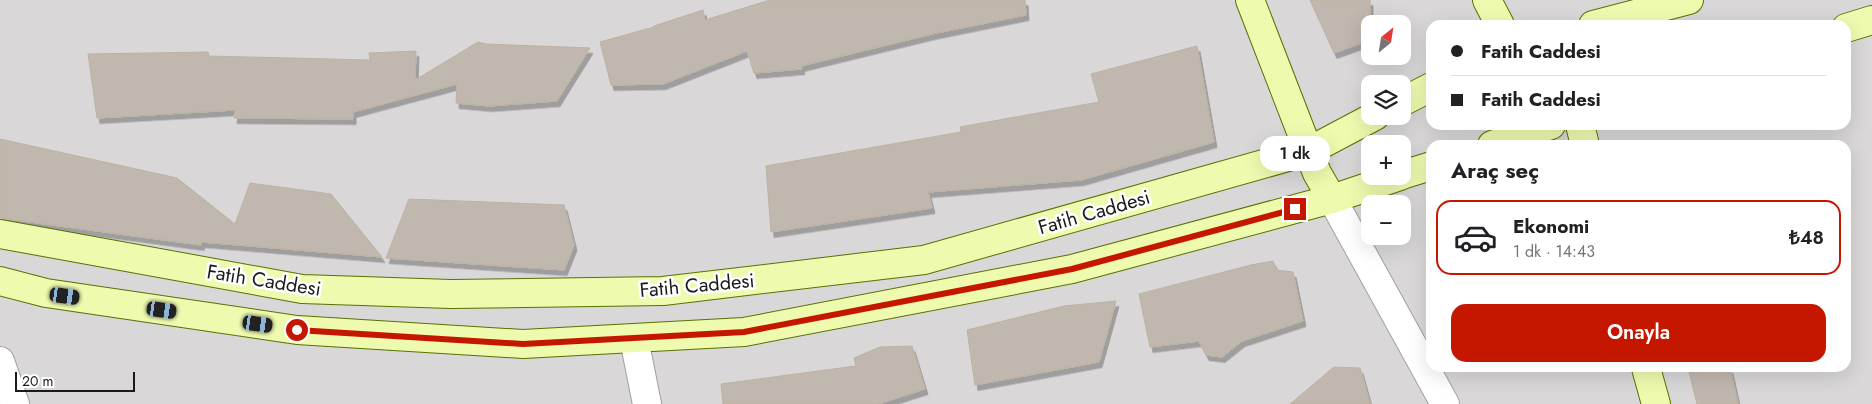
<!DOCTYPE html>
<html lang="tr">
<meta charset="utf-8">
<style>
:root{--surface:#fff;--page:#f6f6f6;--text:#202124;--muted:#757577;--line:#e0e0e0;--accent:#c51700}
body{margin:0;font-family:Jost,sans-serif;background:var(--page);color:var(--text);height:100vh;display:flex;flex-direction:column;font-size:19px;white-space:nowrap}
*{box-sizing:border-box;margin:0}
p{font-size:16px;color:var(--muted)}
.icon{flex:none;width:28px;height:28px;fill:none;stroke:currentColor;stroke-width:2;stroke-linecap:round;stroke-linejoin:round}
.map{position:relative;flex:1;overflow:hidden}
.sheet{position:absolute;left:1426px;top:140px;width:425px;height:232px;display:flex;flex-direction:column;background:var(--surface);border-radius:15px;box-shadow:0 5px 20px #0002}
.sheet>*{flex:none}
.guide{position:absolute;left:1426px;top:20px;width:425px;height:110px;border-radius:15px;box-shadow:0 5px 20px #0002;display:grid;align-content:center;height:110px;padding:0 25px;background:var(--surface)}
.needle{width:32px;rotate:30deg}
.controls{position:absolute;left:1361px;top:15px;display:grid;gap:10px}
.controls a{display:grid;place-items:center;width:50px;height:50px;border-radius:10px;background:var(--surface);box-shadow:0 5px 20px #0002;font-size:25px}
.scale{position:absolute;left:15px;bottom:12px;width:120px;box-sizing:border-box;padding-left:5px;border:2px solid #1a1a1a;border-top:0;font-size:14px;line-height:18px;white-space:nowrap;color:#1a1a1a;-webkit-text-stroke:4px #fff;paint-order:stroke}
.end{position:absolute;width:22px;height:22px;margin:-11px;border:6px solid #c51700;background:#fff;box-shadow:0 0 0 2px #fff}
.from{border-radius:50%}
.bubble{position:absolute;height:35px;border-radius:15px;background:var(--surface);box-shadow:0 5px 20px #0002;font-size:16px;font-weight:600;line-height:35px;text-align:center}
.car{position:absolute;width:15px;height:30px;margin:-15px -8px;border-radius:6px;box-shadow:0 0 4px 1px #0007;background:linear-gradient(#222 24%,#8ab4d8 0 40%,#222 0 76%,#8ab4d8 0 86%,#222 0)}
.guide b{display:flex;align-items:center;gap:18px;height:48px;font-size:19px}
.guide b+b{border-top:1px solid var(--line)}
.guide i{width:12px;height:12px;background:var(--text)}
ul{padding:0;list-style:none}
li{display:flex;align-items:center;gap:15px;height:75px;margin:0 10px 8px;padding:0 15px;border:2px solid transparent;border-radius:15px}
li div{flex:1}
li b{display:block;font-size:19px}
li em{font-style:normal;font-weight:600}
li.active{border-color:var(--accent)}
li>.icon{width:45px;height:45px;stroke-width:1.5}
h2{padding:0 25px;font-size:22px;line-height:60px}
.primary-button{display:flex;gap:10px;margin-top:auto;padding:10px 25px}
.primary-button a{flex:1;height:58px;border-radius:15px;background:var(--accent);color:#fff;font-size:20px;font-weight:600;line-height:58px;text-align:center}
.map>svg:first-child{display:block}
.residential{fill:#d9d7d7;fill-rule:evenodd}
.building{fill:#c0b8af;stroke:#beb1a1;filter:url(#shadow)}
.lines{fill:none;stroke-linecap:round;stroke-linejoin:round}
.street-casing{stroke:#a1a1a1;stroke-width:30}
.secondary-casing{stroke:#587102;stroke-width:30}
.street{stroke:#fff;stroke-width:28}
.secondary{stroke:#eefbaf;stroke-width:28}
.route{stroke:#c51700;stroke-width:6}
.labels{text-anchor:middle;stroke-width:5;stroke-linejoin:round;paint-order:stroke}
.street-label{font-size:20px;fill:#1a1a1a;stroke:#fff}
</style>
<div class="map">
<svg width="1872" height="404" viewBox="0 0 1872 404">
<defs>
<filter id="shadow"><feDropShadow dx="3" dy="5.5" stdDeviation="0" flood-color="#0004"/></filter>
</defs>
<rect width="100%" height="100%" fill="#edeadf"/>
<path class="residential" d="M0,0H1872V404H0ZM1370,24H1402V56H1370ZM1431,25H1846V125H1431ZM1370,84H1402V116H1370ZM1370,144H1402V176H1370ZM1431,145H1846V368H1431ZM1370,204H1402V236H1370Z"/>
<g class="building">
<polygon points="770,0 1025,0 1026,15 932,34 801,66 802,69 754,73 747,51 663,84 611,85 600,42 654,27 654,26 703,10 705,20"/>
<polygon points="1310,0 1370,0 1370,40 1334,53"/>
<polygon points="478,42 486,44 590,48 557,101 489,106 456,103 457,84 353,112 353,119 234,118 235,110 97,118 88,54 208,52 209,56 370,60 369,53 416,51 415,80"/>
<polygon points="1197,46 1214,142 1081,180 928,192 932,208 771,232 766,166 961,132 960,127 1099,102 1091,74"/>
<polygon points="0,139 177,178 235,224 250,183 331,194 382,257 202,242 201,245 0,218"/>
<polygon points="409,199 564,205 574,245 564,270 386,258"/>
<polygon points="1273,261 1277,270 1293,272 1303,321 1242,341 1222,357 1206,355 1199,341 1150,347 1139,294 1251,265"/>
<polygon points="1116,301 1099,362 975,385 967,330 1064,306"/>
<polygon points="912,346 925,389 878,404 723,404 721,384 856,366 854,358 880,347"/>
<polygon points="1334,367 1360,368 1370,404 1290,404"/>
<polygon points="1688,368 1730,368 1738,404 1697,404"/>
</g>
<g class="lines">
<g class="street-casing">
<g id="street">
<polyline points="1332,199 1445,404"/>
<polyline points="634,339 647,404"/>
<polyline points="0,361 15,404"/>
</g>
</g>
<g class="secondary-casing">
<g id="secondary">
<polyline points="1250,0 1317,173 1332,199"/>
<polyline points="1487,0 1500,25"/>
<polyline points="1593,25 1689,0"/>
<polyline points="1846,28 1872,20"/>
<polyline points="1402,102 1431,87"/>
<polyline points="1580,125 1585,145"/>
<polyline points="1492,145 1551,125"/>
<polyline points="1402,175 1431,166"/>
<polyline points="0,234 302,289 451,294 663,291 924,260 1309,151 1375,116"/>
<polyline points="0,281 46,293 297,330 523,344 744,332 1072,269 1332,199 1400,176"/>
<polyline points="1646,368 1656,404"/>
</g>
</g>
<use href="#street" class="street"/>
<use href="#secondary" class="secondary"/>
</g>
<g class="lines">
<polyline class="route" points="297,330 523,344 744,332 1072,269 1295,209"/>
</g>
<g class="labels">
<g class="street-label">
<text transform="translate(1094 212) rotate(-16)" y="7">Fatih Caddesi</text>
<text transform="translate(264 280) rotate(9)" y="7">Fatih Caddesi</text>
<text transform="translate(697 285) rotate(-5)" y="7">Fatih Caddesi</text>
</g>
</g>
</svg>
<div class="controls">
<a><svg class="needle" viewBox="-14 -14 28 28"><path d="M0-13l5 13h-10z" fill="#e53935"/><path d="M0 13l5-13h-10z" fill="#757577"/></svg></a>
<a><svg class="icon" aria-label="layers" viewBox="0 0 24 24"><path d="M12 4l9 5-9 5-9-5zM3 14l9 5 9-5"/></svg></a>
<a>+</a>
<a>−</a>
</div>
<div class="scale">20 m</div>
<i class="end from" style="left:297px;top:330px"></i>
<i class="end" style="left:1295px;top:209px"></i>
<div class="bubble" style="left:1260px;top:136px;width:70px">1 dk</div>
<i class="car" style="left:65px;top:296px;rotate:98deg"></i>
<i class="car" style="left:162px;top:310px;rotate:98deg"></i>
<i class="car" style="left:258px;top:324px;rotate:98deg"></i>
<div class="guide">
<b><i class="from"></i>Fatih Caddesi</b>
<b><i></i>Fatih Caddesi</b>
</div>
<section class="sheet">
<h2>Araç seç</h2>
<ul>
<li class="active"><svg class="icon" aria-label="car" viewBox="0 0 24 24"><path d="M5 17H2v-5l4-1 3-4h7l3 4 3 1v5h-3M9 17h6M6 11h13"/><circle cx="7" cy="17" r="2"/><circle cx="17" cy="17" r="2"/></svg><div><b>Ekonomi</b><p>1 dk · 14:43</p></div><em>₺48</em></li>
</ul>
<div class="primary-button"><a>Onayla</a></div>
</section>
</div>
